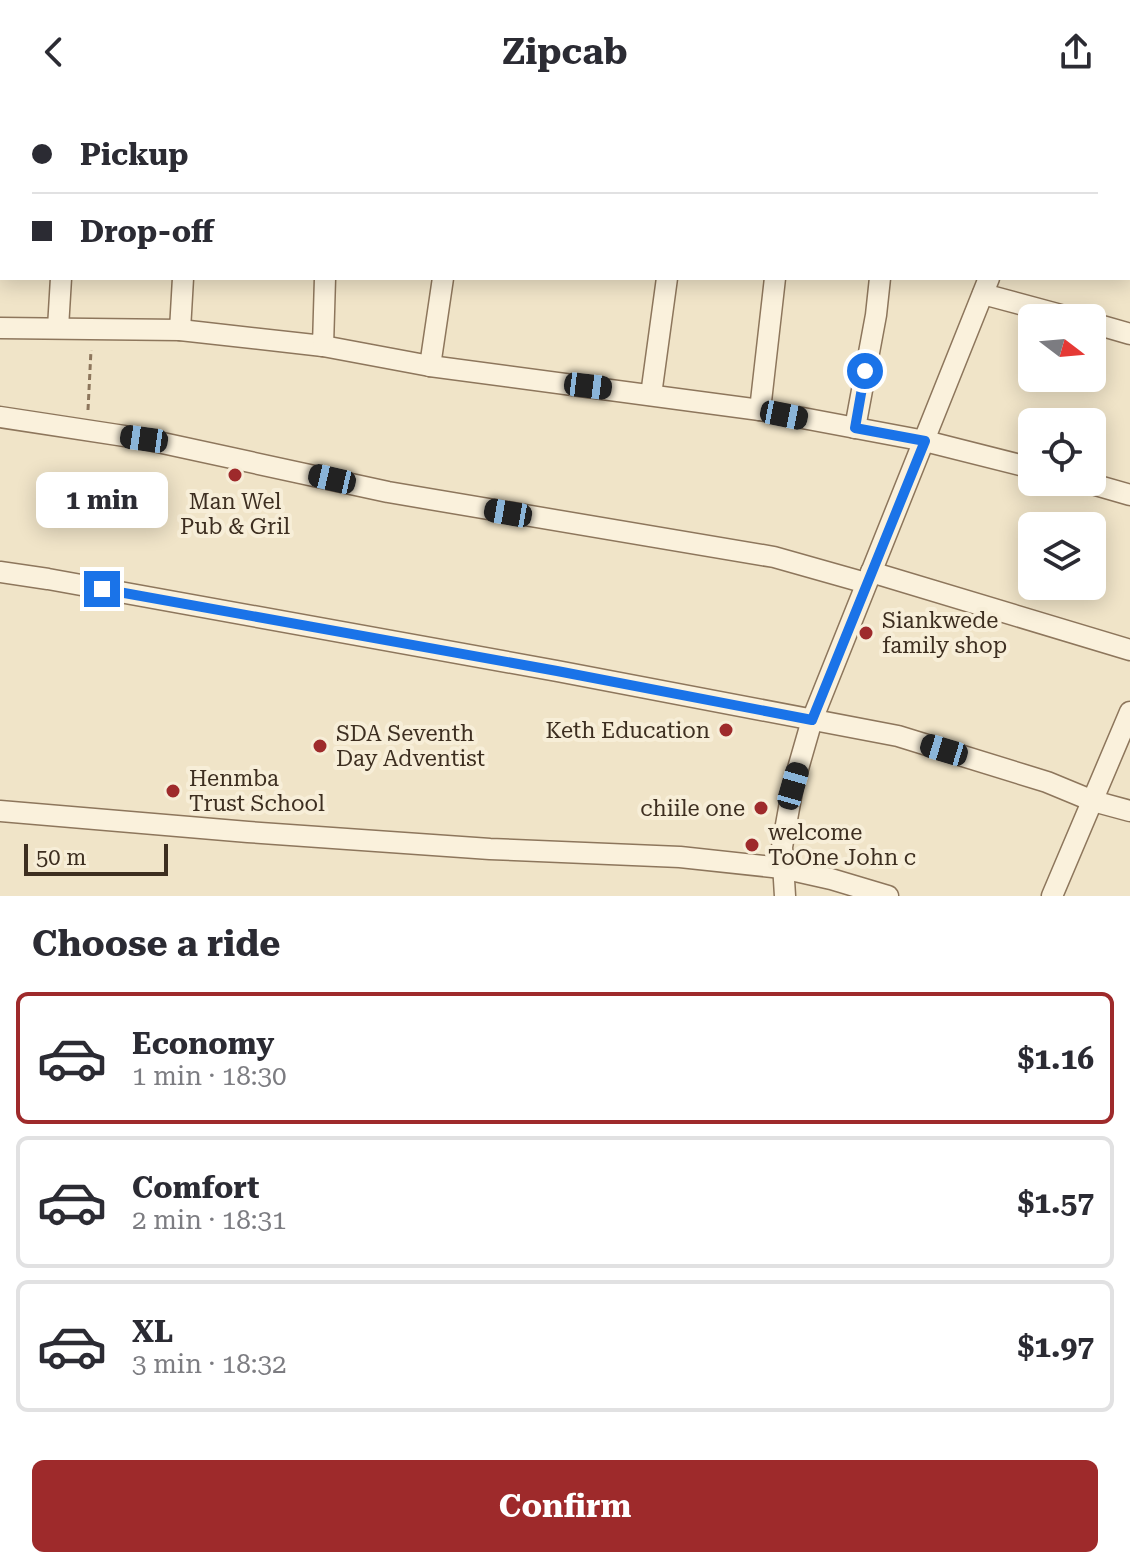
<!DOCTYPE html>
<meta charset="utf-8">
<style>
:root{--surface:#fff;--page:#f2f2f3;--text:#2b2b33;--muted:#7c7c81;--line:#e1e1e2;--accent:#9e2a2b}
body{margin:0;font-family:"Roboto Serif",serif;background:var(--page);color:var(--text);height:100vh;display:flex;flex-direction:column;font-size:30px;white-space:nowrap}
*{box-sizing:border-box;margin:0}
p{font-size:26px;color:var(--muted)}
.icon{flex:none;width:44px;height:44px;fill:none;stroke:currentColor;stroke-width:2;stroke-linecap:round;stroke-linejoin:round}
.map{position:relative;height:792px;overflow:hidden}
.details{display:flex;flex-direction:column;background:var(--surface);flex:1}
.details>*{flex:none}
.top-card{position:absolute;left:0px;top:0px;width:1130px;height:176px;box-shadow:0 4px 20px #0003;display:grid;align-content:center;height:176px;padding:0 32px;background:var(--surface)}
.needle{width:52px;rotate:106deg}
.fabs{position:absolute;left:1018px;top:200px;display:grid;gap:16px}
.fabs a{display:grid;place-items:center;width:88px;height:88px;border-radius:12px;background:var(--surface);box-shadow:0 4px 20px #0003;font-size:40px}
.scale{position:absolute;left:24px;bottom:20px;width:144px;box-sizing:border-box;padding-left:8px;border:4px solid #3d2e20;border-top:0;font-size:22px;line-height:28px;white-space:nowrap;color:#3d2e20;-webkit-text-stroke:6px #f7eed8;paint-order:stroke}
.end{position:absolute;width:36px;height:36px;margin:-18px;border:10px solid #1a73e8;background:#fff;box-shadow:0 0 0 4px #fff}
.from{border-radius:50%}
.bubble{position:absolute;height:56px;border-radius:12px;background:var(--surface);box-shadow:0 4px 20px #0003;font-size:26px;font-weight:700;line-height:56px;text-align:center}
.car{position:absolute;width:24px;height:48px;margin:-24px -12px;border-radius:10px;box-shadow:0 0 6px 2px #0007;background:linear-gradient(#222 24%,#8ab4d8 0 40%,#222 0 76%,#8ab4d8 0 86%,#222 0)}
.top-card b{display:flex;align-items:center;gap:28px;height:76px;font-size:30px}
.top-card b+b{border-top:2px solid var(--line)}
.top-card i{width:20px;height:20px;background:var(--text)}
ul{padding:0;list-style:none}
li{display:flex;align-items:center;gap:24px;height:132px;margin:0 16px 12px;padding:0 16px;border:4px solid var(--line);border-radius:12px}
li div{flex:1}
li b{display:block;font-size:30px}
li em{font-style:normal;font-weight:700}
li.selected{border-color:var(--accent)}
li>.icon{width:72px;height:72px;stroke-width:1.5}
h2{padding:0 32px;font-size:36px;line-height:96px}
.button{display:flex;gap:16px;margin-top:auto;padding:16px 32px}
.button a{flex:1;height:92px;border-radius:12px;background:var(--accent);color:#fff;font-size:32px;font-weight:700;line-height:92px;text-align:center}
header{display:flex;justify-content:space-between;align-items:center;height:104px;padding:0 32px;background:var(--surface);font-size:36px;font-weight:700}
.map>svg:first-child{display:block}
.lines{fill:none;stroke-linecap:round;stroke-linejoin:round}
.minor-casing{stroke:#8d765c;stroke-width:23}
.path{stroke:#8d765c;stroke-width:3;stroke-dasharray:6 4;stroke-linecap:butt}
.minor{stroke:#faf1dc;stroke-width:20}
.route{stroke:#1a73e8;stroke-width:10}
.poi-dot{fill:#9e2a2b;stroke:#f7eed8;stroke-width:3}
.labels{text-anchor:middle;stroke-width:8;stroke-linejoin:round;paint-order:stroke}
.poi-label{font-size:22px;fill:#3d2e20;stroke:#f7eed8;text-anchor:start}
</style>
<header><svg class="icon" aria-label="back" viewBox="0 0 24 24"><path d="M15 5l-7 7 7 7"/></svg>Zipcab<svg class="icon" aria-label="share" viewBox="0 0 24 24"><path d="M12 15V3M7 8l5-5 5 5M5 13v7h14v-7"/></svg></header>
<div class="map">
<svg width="1130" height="792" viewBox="0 0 1130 792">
<rect width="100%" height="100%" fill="#f0e4c8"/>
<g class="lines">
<g class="minor-casing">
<g id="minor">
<polyline points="325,0 325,2"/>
<polyline points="1008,0 1009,2"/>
<polyline points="69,2 69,0"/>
<polyline points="194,2 194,0"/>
<polyline points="466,2 466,0"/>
<polyline points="613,2 614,0"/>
<polyline points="691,2 691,0"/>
<polyline points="794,2 794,0"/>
<polyline points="898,2 898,0"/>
<polyline points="1128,9 1130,9"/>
<polyline points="1128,138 1130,138"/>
<polyline points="983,190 1072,214"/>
<polyline points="1092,219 1130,230"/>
<polyline points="0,224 180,226 183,174"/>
<polyline points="58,224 61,174"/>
<polyline points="180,226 323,242 325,174"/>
<polyline points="323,242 430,262 760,306 925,337 1032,364"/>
<polyline points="430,262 443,174"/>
<polyline points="651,291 667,174"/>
<polyline points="760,306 775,174"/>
<polyline points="0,313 144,335 388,388 774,453 866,479"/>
<polyline points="855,324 876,211 880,174"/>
<polyline points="1085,378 1130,391"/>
<polyline points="0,468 48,475 557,567 898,632 1047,678 1093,697 1130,707"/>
<polyline points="871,468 1130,546"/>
<polyline points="0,707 248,728 490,745 680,753 782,764 831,775 888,792"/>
<polyline points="785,792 782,743 793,682 812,616 989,174"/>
<polyline points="1052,792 1130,608"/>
</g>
</g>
<polyline class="path" points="88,306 91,246"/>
<use href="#minor" class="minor"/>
</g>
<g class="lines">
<polyline class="route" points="102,485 557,567 812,616 925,337 855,324 865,267"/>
</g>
<g class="poi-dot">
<circle cx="235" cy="371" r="8"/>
<circle cx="866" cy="529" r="8"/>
<circle cx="726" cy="626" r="8"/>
<circle cx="320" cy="642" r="8"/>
<circle cx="173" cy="687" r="8"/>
<circle cx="761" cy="704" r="8"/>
<circle cx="752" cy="741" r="8"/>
</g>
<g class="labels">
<g class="poi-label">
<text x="235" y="405" text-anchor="middle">Man Wel<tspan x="235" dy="25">Pub &amp; Gril</tspan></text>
<text x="882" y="524">Siankwede<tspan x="882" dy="25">family shop</tspan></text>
<text x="710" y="634" text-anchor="end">Keth Education</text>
<text x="336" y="637">SDA Seventh<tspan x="336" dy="25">Day Adventist</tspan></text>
<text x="189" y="682">Henmba<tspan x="189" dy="25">Trust School</tspan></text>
<text x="745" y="712" text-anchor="end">chiile one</text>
<text x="768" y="736">welcome<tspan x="768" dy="25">ToOne John c</tspan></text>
</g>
</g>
</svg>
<div class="fabs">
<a><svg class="needle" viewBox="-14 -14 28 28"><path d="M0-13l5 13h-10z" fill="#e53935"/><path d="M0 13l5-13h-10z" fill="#7c7c81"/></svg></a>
<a><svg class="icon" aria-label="locate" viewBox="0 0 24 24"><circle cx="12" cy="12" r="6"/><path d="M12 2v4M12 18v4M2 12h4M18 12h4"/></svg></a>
<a><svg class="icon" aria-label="layers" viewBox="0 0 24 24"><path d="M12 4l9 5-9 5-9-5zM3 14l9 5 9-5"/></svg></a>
</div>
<div class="scale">50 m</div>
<i class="end from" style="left:865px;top:267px"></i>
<i class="end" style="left:102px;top:485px"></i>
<div class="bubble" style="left:36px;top:368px;width:132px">1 min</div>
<i class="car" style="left:588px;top:282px;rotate:97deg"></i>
<i class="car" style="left:784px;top:311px;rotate:101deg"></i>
<i class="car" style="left:144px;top:335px;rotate:278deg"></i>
<i class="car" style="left:332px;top:375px;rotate:283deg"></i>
<i class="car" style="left:508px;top:409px;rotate:280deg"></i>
<i class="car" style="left:944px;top:646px;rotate:287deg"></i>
<i class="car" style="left:793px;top:682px;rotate:16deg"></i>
<div class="top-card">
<b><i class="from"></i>Pickup</b>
<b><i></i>Drop-off</b>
</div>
</div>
<section class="details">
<h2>Choose a ride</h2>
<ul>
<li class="selected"><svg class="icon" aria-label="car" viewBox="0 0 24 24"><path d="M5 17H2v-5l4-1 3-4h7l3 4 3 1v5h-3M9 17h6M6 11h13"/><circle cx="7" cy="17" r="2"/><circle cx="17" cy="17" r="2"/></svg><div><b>Economy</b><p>1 min · 18:30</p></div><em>$1.16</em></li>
<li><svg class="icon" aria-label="car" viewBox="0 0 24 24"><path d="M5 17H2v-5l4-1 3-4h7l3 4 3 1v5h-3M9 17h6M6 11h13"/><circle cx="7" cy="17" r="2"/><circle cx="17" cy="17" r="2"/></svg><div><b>Comfort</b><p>2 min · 18:31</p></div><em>$1.57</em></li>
<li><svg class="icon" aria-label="car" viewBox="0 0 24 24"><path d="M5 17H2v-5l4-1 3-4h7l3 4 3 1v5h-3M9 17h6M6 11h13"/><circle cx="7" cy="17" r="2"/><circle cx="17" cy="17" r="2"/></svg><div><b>XL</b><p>3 min · 18:32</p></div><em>$1.97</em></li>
</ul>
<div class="button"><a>Confirm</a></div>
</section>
